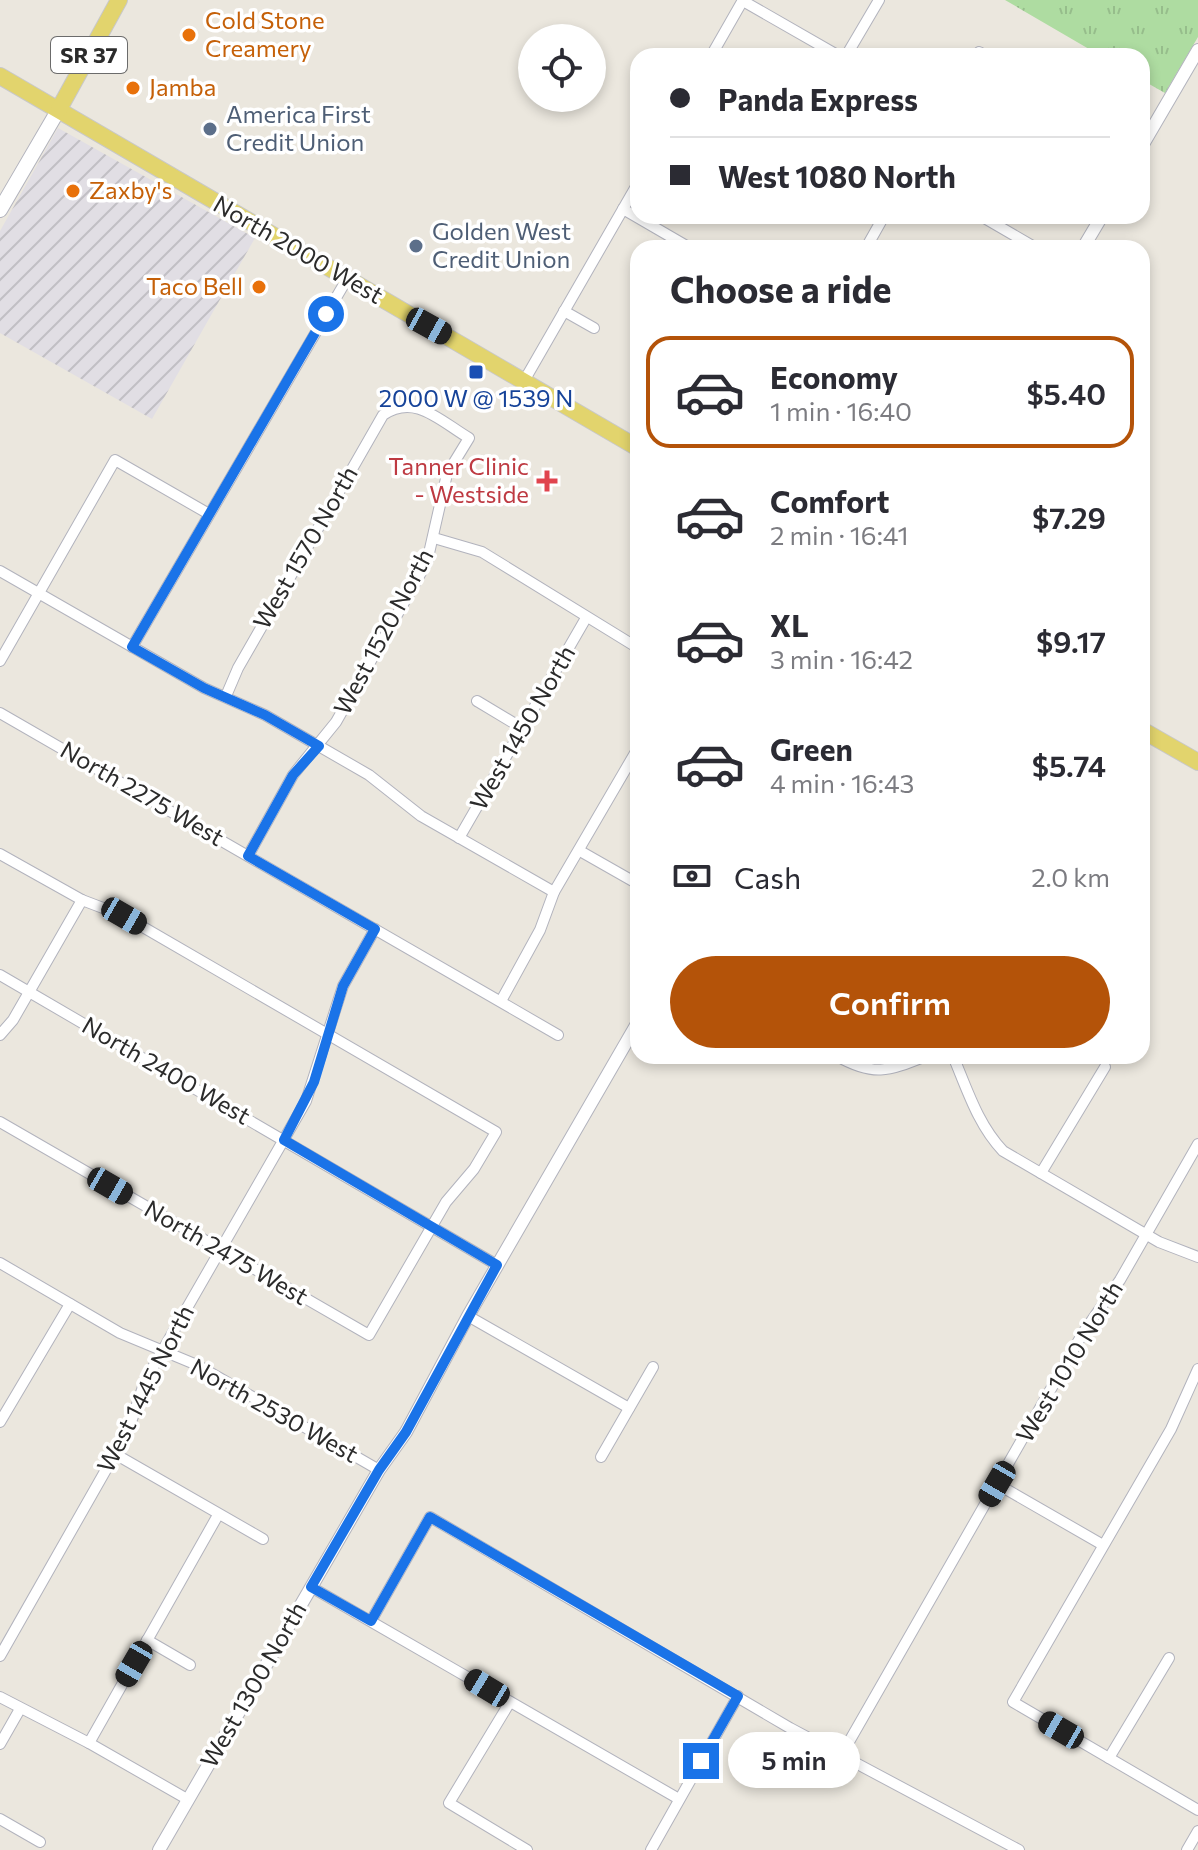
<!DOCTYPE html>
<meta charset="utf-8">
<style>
:root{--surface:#fff;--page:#f7f7f7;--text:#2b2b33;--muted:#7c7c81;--line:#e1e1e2;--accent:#b45309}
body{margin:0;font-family:Commissioner,sans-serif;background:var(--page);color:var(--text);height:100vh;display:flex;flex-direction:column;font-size:30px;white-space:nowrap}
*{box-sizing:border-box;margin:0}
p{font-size:26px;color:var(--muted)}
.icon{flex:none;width:44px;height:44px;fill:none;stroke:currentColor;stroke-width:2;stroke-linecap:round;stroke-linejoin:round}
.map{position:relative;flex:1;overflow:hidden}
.details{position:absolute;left:630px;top:240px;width:520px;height:824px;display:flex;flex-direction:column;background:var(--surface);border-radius:24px;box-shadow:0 4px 12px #0003}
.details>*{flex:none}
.banner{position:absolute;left:630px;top:48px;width:520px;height:176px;border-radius:24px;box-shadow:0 4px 12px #0003;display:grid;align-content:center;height:176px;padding:0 40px;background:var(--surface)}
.tools{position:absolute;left:518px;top:24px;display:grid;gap:16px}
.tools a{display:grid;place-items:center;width:88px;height:88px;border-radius:50%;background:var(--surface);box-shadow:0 4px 12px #0003;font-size:40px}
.end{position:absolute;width:36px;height:36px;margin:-18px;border:10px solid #1a73e8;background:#fff;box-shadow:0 0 0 4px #fff}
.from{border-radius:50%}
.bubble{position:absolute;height:56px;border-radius:28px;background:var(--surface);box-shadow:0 4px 12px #0003;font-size:26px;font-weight:600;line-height:56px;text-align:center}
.car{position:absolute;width:24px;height:48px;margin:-24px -12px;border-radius:10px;box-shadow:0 0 6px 2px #0007;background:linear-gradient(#222 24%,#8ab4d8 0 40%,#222 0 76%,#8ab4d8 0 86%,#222 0)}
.banner b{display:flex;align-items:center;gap:28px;height:76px;font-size:30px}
.banner b+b{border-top:2px solid var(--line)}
.banner i{width:20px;height:20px;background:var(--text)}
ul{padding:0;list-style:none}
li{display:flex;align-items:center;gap:24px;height:112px;margin:0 16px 12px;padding:0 24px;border:4px solid transparent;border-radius:24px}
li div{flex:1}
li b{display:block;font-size:30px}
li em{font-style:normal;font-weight:600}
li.current{border-color:var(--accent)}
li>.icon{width:72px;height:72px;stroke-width:1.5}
h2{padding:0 40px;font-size:36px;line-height:96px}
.pay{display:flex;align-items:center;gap:20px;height:88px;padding:0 40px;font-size:30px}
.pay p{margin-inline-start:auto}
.primary-button{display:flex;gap:16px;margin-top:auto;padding:16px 40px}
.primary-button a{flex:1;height:92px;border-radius:48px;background:var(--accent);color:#fff;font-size:32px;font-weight:600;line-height:92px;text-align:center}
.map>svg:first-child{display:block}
.industrial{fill:url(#industrial-furrows)}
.grass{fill:url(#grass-tufts)}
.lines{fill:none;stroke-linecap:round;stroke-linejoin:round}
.minor-casing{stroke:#b2b3bd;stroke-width:12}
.tertiary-casing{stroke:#b2b3bd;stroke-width:14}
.secondary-casing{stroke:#b2b3bd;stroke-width:16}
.primary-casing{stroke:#c8c8c8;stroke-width:18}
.minor{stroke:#fff;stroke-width:10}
.tertiary{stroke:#fff;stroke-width:12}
.secondary{stroke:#fff;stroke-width:14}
.primary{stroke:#e2d46d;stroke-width:16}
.route{stroke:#1a73e8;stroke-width:10}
.food-dot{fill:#e8710a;stroke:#fff;stroke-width:3}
.service-dot{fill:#5c6f8a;stroke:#fff;stroke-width:3}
.transit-dot{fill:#1a4fb4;stroke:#fff;stroke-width:3}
.health-dot{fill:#e0444e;stroke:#fff;stroke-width:3}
.labels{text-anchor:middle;stroke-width:7;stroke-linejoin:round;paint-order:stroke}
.shield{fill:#fff;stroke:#6b6b6b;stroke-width:2}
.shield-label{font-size:22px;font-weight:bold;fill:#2b2b2b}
.food-label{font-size:24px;fill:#c56008;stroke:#fff;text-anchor:start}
.service-label{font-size:24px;fill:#4e5e75;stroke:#fff;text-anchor:start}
.street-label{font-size:24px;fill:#2b2b2b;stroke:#fff}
.transit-label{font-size:24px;fill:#164399;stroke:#fff}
.health-label{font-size:24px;fill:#be3a42;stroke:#fff;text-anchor:end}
</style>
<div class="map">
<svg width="1198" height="1850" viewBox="0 0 1198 1850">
<defs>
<pattern id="industrial-furrows" width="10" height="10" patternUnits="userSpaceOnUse" patternTransform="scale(2)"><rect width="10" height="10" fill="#e1dee4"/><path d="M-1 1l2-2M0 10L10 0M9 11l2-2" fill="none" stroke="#c1bfc4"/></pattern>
<pattern id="grass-tufts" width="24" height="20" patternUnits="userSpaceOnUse" patternTransform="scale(2)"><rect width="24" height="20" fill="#aedca1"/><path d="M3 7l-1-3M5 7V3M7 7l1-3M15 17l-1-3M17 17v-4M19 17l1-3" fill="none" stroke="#96bd8b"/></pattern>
</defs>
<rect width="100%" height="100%" fill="#ebe7de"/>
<polygon class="industrial" points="58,128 255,238 152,419 0,333 0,231"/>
<polygon class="grass" points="1005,0 1198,0 1198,37 1165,93 1142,80 1142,56 1101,56"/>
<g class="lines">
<g class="minor-casing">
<g id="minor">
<polyline points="743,1 839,56"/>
<polyline points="711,56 743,0"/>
<polyline points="846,56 879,0"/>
<polyline points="977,56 979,52 987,56"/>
<polyline points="623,209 690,248"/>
<polyline points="981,216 1036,248"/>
<polyline points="866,248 884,216"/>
<polyline points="564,311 594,328"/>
<polyline points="524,381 638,183"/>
<polyline points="434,538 482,552 638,648"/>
<polyline points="0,571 204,688 265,715 369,775 421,816 554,892"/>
<polyline points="132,647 347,279"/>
<polyline points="0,661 115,460 209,514"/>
<path d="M226,696L238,668L383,415C415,393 440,421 469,438L447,474L427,562L336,722L293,775L248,856"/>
<polyline points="477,701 522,728"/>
<polyline points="0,713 558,1035"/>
<polyline points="459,838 586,618"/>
<polyline points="580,851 638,884"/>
<polyline points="0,854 82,900 124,916 496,1132 474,1169 446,1202 369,1335 0,1122"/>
<polyline points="0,975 497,1265"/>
<polyline points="501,1001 540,930 554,892 638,748"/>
<polyline points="0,1035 13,1020 82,900"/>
<path d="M837,1056C874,1077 888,1071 926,1056"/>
<path d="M953,1056C967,1089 978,1125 1003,1151L1159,1242L1198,1257"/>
<polyline points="1041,1173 1105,1067"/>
<polyline points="0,1263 120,1333 197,1365 379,1470"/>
<polyline points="468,1316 629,1408"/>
<polyline points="1198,1369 1171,1429 1013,1702 1198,1810"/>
<polyline points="0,1422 70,1304"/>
<polyline points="115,1454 263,1539"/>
<polyline points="601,1457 653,1367"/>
<polyline points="997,1484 1103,1545"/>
<polyline points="311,1587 679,1799"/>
<polyline points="371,1621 430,1517 790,1728 1019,1850"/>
<polyline points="147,1640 190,1665"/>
<polyline points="0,1656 128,1431 145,1381 306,1101 343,986 375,929"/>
<polyline points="0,1697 89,1743 187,1799"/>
<polyline points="510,1702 449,1803 527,1850"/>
<polyline points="89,1743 218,1515"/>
<polyline points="0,1744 20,1709"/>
<polyline points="842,1754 1083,1333 1120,1280 1198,1144"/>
<polyline points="1109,1758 1169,1658"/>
<polyline points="0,1819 40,1842"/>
<polyline points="651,1850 738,1696"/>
<polyline points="1187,1850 1198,1831"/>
</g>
</g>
<g class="tertiary-casing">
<g id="tertiary">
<polyline points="1142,146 1198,50"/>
<polyline points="1083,248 1102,216"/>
<polyline points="159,1850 379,1470 406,1432 468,1316 638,1022"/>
</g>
</g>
<g class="secondary-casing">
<polyline id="secondary" points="0,210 59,109"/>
</g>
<g class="primary-casing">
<g id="primary">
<polyline points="0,76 638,448"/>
<polyline points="59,109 119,0"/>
<polyline points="1142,730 1198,762"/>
</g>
</g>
<use href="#minor" class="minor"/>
<use href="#tertiary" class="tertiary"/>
<use href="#secondary" class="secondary"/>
<use href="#primary" class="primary"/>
</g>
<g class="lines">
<polyline class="route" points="326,314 132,647 204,688 265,715 319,746 293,775 248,856 375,929 343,986 314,1082 284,1140 497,1265 406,1432 379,1470 311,1587 371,1621 430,1517 738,1696 701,1761"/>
</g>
<g class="food-dot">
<circle cx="189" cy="35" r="8"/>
<circle cx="133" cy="88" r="8"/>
<circle cx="73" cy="191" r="8"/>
<circle cx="259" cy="287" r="8"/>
</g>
<g class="service-dot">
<circle cx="210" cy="129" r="8"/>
<circle cx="416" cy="246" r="8"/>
</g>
<rect class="transit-dot" x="468" y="364" width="16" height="16" rx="4"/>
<path class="health-dot" d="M543 469h8v8h8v8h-8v8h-8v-8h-8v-8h8z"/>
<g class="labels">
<rect class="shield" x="51" y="37" width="76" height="36" rx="6"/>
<g class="shield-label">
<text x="89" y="63">SR 37</text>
</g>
<g class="food-label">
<text x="205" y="29">Cold Stone<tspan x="205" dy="28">Creamery</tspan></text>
<text x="149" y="96">Jamba</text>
<text x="89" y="199">Zaxby's</text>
<text x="243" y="295" text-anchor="end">Taco Bell</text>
</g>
<g class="service-label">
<text x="226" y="123">America First<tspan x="226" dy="28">Credit Union</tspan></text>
<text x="432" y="240">Golden West<tspan x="432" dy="28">Credit Union</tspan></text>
</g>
<g class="street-label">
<text transform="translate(298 250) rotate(30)" y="8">North 2000 West</text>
<text transform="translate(306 548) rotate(-60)" y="8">West 1570 North</text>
<text transform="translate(384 632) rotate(-62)" y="8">West 1520 North</text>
<text transform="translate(523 728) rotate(-60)" y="8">West 1450 North</text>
<text transform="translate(142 794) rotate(30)" y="8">North 2275 West</text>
<text transform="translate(166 1071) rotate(30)" y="8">North 2400 West</text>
<text transform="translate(226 1253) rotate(30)" y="8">North 2475 West</text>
<text transform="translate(1070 1362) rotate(-59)" y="8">West 1010 North</text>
<text transform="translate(146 1389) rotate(-63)" y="8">West 1445 North</text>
<text transform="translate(274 1411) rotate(29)" y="8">North 2530 West</text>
<text transform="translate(254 1685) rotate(-60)" y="8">West 1300 North</text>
</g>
<g class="transit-label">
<text x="476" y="407">2000 W @ 1539 N</text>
</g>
<g class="health-label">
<text x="529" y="475">Tanner Clinic<tspan x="529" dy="28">- Westside</tspan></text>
</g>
</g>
</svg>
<div class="tools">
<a><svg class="icon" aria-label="locate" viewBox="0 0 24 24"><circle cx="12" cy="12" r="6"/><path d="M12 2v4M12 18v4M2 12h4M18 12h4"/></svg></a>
</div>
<i class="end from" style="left:326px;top:314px"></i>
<i class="end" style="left:701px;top:1761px"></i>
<div class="bubble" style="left:728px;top:1732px;width:132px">5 min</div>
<i class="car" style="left:429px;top:326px;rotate:119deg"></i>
<i class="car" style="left:124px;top:916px;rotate:120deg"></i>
<i class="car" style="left:110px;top:1186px;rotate:120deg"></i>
<i class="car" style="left:997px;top:1484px;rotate:210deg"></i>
<i class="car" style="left:134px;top:1664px;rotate:210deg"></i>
<i class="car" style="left:487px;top:1688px;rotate:301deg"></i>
<i class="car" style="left:1061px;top:1730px;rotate:300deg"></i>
<div class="banner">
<b><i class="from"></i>Panda Express</b>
<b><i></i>West 1080 North</b>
</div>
<section class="details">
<h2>Choose a ride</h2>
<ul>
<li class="current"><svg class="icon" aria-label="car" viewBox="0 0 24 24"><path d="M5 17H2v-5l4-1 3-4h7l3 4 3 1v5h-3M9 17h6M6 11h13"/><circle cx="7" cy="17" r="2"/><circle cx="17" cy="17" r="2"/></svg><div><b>Economy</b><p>1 min · 16:40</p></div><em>$5.40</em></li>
<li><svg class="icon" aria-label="car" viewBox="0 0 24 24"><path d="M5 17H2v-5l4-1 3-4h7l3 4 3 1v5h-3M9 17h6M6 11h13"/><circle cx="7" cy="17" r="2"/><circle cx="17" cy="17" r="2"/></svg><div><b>Comfort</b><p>2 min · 16:41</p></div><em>$7.29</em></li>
<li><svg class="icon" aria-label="car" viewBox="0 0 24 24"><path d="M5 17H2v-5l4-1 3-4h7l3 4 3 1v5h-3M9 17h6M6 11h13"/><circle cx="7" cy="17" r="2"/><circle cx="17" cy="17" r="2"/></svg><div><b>XL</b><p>3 min · 16:42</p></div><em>$9.17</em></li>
<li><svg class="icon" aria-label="car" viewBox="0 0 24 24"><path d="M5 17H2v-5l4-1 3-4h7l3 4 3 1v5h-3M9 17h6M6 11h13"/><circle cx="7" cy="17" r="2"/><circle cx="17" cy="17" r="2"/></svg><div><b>Green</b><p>4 min · 16:43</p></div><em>$5.74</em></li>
</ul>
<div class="pay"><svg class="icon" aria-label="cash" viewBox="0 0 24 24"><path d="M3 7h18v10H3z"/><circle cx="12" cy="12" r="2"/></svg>Cash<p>2.0 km</p></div>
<div class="primary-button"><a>Confirm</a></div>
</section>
</div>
